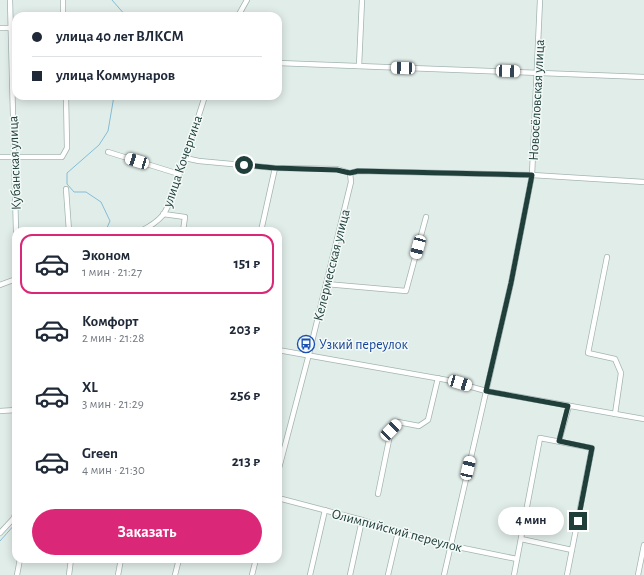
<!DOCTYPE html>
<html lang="ru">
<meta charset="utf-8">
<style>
:root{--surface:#fff;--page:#f6f6f7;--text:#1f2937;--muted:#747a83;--line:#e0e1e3;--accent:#db2777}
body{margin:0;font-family:"Alegreya Sans",sans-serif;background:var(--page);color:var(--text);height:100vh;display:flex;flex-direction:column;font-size:15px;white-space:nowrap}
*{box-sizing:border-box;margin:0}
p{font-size:13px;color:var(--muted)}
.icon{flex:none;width:22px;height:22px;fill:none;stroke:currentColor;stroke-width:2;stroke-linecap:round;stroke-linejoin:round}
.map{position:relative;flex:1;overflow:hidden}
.drawer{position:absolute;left:12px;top:227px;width:270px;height:336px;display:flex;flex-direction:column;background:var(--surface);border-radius:12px;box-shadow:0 2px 10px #0003}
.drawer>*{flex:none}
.top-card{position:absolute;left:12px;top:12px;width:270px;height:88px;border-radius:12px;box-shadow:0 2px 10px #0003;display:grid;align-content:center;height:88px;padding:0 20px;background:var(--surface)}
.end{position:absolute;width:18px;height:18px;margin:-9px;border:5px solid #203f3b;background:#fff;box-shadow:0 0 0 2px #fff}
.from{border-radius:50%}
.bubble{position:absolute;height:28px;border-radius:14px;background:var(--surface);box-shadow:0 2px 10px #0003;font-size:13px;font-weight:700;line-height:28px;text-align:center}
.car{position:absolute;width:12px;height:24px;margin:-12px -6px;border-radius:5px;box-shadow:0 0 3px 1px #0007;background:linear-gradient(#fff 24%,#345 0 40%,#fff 0 76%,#345 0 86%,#fff 0)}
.top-card b{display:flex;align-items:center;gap:14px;height:38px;font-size:15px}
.top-card b+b{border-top:1px solid var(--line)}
.top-card i{width:10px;height:10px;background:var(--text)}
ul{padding:7px 0 0;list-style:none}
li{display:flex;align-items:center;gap:12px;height:60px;margin:0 8px 6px;padding:0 12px;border:2px solid transparent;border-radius:12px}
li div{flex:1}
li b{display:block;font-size:15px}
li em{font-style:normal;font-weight:700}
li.active{border-color:var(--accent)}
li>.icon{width:36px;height:36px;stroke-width:1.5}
.primary-button{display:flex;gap:8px;margin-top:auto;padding:8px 20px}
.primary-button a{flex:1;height:46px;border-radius:24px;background:var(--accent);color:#fff;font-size:16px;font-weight:700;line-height:46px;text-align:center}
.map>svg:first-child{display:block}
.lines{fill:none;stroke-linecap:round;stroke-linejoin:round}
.stream{stroke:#84bdd6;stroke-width:1}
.minor-casing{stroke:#a3b5b1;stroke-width:6}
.minor{stroke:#fff;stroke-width:4.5}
.route{stroke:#203f3b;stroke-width:5}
.labels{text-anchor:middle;stroke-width:3;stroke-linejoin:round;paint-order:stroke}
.street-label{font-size:14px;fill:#203f3b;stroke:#f2f9f6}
.transit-label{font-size:14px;fill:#164399;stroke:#f2f9f6;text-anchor:start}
</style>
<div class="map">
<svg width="644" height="575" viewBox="0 0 644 575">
<rect width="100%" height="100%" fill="#e1ede9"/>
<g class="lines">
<g class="stream">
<polyline points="112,0 126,16"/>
<polyline points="103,231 106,230 110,221 101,202 86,192 74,192 67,184 67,173 99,145 108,131 114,96"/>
<polyline points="0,541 16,523"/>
</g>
<g class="minor-casing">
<g id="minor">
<polyline points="10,0 16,231"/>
<polyline points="63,0 63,16"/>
<polyline points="238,16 247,0"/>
<polyline points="0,28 16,28"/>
<polyline points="278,63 644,77"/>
<polyline points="359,66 362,0"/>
<polyline points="108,152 179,174"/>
<polyline points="0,157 62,157 67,148 66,96"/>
<polyline points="185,158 199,161 275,168 337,169 350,173 358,171 532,175 644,182"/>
<polyline points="66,189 69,231"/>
<polyline points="163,214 185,217 183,231"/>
<path d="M141,231C149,227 157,222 163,215C170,205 173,192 177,181C187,153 196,124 205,96"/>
<polyline points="261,231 275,168"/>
<polyline points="607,257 588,353 615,359 621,373 615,414"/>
<polyline points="326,284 406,291 426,217"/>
<polyline points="0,285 16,279"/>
<polyline points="278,350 447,380 486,391 644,419"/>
<polyline points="0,411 16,410"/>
<polyline points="559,441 569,406"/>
<polyline points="278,472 309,354 351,182 350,173"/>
<polyline points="378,494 391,430 398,422 419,426 428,420 438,378"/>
<polyline points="278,498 362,520 398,532 448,545 517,559"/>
<polyline points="0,533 13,519 16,513"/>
<polyline points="521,539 572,550"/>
<polyline points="17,575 20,559"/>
<polyline points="69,575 71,559"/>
<polyline points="118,575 121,559"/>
<polyline points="175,575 179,559"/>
<polyline points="252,575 256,559"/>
<polyline points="310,575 325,510"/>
<polyline points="350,575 362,520"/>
<polyline points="388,575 398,532"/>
<polyline points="444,575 511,283 532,175 540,0"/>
<polyline points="514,575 540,438 592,448 567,575"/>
<polyline points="638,575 644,545"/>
</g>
</g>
<use href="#minor" class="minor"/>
</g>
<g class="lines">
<polyline class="route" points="244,165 275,168 337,170 350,173 358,171 532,175 511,283 486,391 568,406 559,441 592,448 578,521"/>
</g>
<defs>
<g id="bus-ring" transform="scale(0.9)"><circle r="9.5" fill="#f2f9f6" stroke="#1a4fb4" stroke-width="1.5"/><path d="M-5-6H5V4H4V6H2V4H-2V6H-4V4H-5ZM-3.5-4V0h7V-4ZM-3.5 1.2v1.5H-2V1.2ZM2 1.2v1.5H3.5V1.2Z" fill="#1a4fb4"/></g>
</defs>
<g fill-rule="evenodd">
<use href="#bus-ring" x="306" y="344"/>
</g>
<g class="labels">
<g class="street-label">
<text transform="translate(536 100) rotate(-87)" y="5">Новосёловская улица</text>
<text transform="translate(182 161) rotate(-71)" y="5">улица Кочергина</text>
<text transform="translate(14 163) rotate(-92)" y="5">Кубанская улица</text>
<text transform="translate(331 265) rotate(-76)" y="5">Келермесская улица</text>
<text transform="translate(397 530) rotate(15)" y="5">Олимпийский переулок</text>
</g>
<g class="transit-label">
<text x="319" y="349">Узкий переулок</text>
</g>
</g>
</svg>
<i class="end from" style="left:244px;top:165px"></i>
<i class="end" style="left:578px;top:521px"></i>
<div class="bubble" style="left:498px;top:507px;width:66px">4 мин</div>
<i class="car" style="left:403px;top:68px;rotate:272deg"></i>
<i class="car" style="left:508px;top:71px;rotate:92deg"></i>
<i class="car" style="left:137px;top:161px;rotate:287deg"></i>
<i class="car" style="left:418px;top:247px;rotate:195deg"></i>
<i class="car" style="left:460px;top:383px;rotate:107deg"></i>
<i class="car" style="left:391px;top:430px;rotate:44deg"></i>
<i class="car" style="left:468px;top:468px;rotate:13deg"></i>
<div class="top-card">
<b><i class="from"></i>улица 40 лет ВЛКСМ</b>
<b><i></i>улица Коммунаров</b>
</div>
<section class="drawer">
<ul>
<li class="active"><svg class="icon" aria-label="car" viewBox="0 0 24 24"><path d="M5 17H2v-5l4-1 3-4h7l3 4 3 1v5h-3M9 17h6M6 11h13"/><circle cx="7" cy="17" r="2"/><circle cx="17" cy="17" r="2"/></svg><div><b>Эконом</b><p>1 мин · 21:27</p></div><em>151 ₽</em></li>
<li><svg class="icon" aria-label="car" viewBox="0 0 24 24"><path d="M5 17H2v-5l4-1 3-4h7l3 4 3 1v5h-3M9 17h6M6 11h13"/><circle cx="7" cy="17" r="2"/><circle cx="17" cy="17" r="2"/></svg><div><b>Комфорт</b><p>2 мин · 21:28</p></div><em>203 ₽</em></li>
<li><svg class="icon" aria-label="car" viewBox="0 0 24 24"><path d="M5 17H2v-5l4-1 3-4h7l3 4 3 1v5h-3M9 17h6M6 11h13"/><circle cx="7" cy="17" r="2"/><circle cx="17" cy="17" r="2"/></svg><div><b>XL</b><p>3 мин · 21:29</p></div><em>256 ₽</em></li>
<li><svg class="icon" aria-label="car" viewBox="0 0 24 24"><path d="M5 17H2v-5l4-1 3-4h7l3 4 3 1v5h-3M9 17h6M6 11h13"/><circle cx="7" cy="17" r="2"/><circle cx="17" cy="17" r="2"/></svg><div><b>Green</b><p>4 мин · 21:30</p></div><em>213 ₽</em></li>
</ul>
<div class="primary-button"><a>Заказать</a></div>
</section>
</div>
